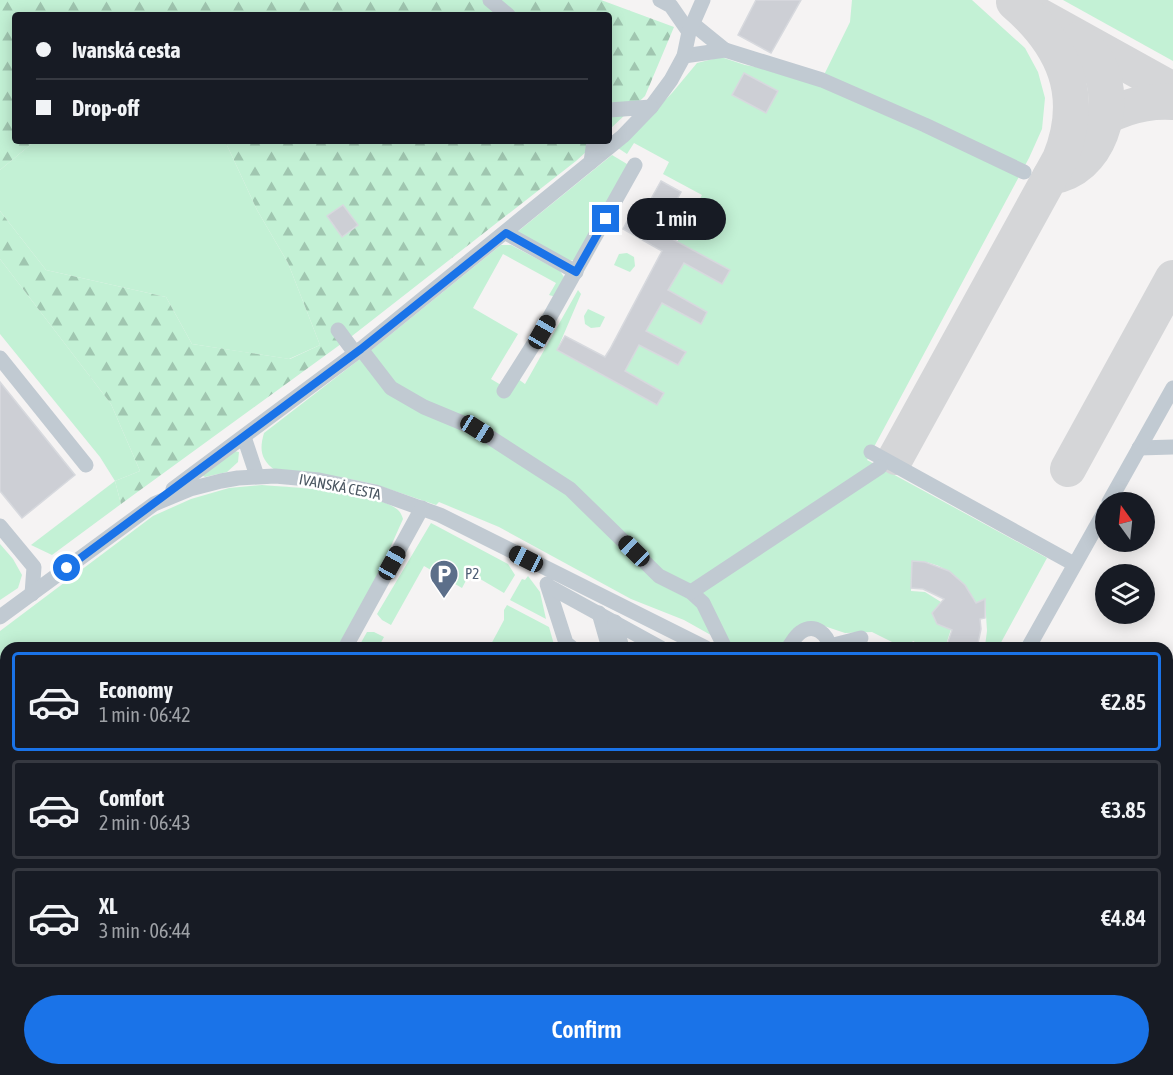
<!DOCTYPE html>
<meta charset="utf-8">
<style>
:root{--surface:#171b24;--page:#242831;--text:#f1f3f6;--muted:#9ea1a6;--line:#363941;--accent:#1a73e8}
body{margin:0;font-family:"Asap Condensed",sans-serif;background:var(--page);color:var(--text);height:100vh;display:flex;flex-direction:column;font-size:22px;white-space:nowrap}
*{box-sizing:border-box;margin:0}
p{font-size:20px;color:var(--muted)}
.icon{flex:none;width:33px;height:33px;fill:none;stroke:currentColor;stroke-width:2;stroke-linecap:round;stroke-linejoin:round}
.map{position:relative;flex:1;overflow:hidden}
.drawer{position:absolute;left:0px;top:642px;width:1173px;height:434px;display:flex;flex-direction:column;background:var(--surface);border-radius:18px 18px 0 0;box-shadow:0 3px 15px #0003}
.drawer>*{flex:none}
.guide{position:absolute;left:12px;top:12px;width:600px;height:132px;border-radius:6px;box-shadow:0 3px 15px #0003;display:grid;align-content:center;height:132px;padding:0 24px;background:var(--surface)}
.needle{width:39px;rotate:345deg}
.buttons{position:absolute;left:1095px;top:492px;display:grid;gap:12px}
.buttons a{display:grid;place-items:center;width:60px;height:60px;border-radius:50%;background:var(--surface);box-shadow:0 3px 15px #0003;font-size:30px}
.end{position:absolute;width:27px;height:27px;margin:-14px;border:8px solid #1a73e8;background:#fff;box-shadow:0 0 0 3px #fff}
.from{border-radius:50%}
.bubble{position:absolute;height:42px;border-radius:21px;background:var(--surface);box-shadow:0 3px 15px #0003;font-size:20px;font-weight:600;line-height:42px;text-align:center}
.car{position:absolute;width:18px;height:36px;margin:-18px -9px;border-radius:8px;box-shadow:0 0 4px 2px #0007;background:linear-gradient(#222 24%,#8ab4d8 0 40%,#222 0 76%,#8ab4d8 0 86%,#222 0)}
.guide b{display:flex;align-items:center;gap:21px;height:57px;font-size:22px}
.guide b+b{border-top:2px solid var(--line)}
.guide i{width:15px;height:15px;background:var(--text)}
ul{padding:10px 0 0;list-style:none}
li{display:flex;align-items:center;gap:18px;height:99px;margin:0 12px 9px;padding:0 12px;border:3px solid var(--line);border-radius:6px}
li div{flex:1}
li b{display:block;font-size:22px}
li em{font-style:normal;font-weight:600}
li.on{border-color:var(--accent)}
li>.icon{width:54px;height:54px;stroke-width:1.5}
.primary-button{display:flex;gap:12px;margin-top:auto;padding:12px 24px}
.primary-button a{flex:1;height:69px;border-radius:36px;background:var(--accent);color:#fff;font-size:24px;font-weight:600;line-height:69px;text-align:center}
.map>svg:first-child{display:block}
.green{fill:#c3f1d5}
.forest{fill:url(#forest-firs)}
.lines{fill:none;stroke-linecap:round;stroke-linejoin:round}
.taxiway{stroke:#d5d6d8;stroke-width:36}
.building{fill:#cdcfd5;stroke:#d7d9de;stroke-width:1.5}
.minor{stroke:#c1cad2;stroke-width:15}
.route{stroke:#1a73e8;stroke-width:8}
.labels{text-anchor:middle;stroke-width:5;stroke-linejoin:round;paint-order:stroke}
.street-label{font-size:15px;fill:#4a5661;stroke:#fff}
.service-label{font-size:15px;fill:#4e5e75;stroke:#fff;text-anchor:start}
</style>
<div class="map">
<svg width="1173" height="1075" viewBox="0 0 1173 1075">
<defs>
<pattern id="forest-firs" width="22" height="20" patternUnits="userSpaceOnUse" patternTransform="scale(1.5)"><rect width="22" height="20" fill="#c3f1d5"/><path d="M5 1l3.5 6h-7zM16 11l3.5 6h-7z" fill="#a0c6b0"/></pattern>
</defs>
<rect width="100%" height="100%" fill="#f5f3f3"/>
<g class="green">
<path d="M852,0H972L1025,48L1038,72L1045,98L1042,129L1029,158L867,460L1047,558L998,648H988L985,646L987,631L985,599L976,603C964,578 940,560 912,561L911,591L925,592L941,602L932,613L951,629L945,648H925L913,641L908,648H904L872,632L845,633L821,625L782,644L779,648H734L684,620L631,599L499,527L439,502L436,505L374,484L340,477L275,470C261,460 259,450 264,433L369,352L501,245H511L560,271L564,277L556,297L549,295L556,283L503,254L473,308L518,334L491,379L501,385L518,379L525,384L578,290L581,294L557,350L664,393L625,371L639,345L678,365L685,353L646,331L662,303L701,324L707,312L668,290L684,263L722,284L730,270L677,242L702,195L663,174L669,162L634,143L627,154L618,148L672,93L697,63L721,57L745,65L822,79L850,22Z"/>
<polygon points="1063,0 1173,0 1173,61"/>
<polygon points="35,141 225,141 257,210 288,263 320,345 289,359 192,344 166,297 46,270 0,211 0,170"/>
<polygon points="612,155 627,164 628,167 575,260 567,261 516,233"/>
<polygon points="627,253 634,257 635,266 630,272 614,265 619,254"/>
<polygon points="0,259 111,404 140,471 115,481 121,504 52,555 31,545 115,481 100,457 0,334"/>
<polygon points="588,309 605,317 600,327 591,328 585,324 584,316"/>
<polygon points="234,451 239,452 238,462 227,472 205,477 202,475"/>
<path d="M262,485C289,487 382,492 399,511C401,513 402,516 403,519L378,575L337,648H6V699L0,696V631L153,516L191,499L229,488Z"/>
<polygon points="431,523 508,564 515,575 504,593 470,573 462,588 424,566 391,625 382,620 377,614"/>
<polygon points="0,544 13,559 22,575 18,588 0,600"/>
<polygon points="528,576 540,592 546,619 510,600 522,579 525,580"/>
<polygon points="507,605 549,627 555,648 489,648 504,620 504,610"/>
<polygon points="367,632 374,632 384,637 378,648 358,648"/>
<polygon points="0,723 6,723 6,1070 396,1070 395,1075 0,1075"/>
<polygon points="1173,923 1173,1075 1088,1075 1091,1070 1167,1070 1167,934"/>
</g>
<g class="forest">
<polygon points="0,0 601,0 674,27 645,96 609,130 609,15 15,15 15,141 35,141 0,170"/>
<polygon points="225,141 598,141 576,161 352,336 121,504 115,481 140,471 111,404 0,259 0,211 46,270 166,297 192,344 290,359 320,345 288,263 257,210"/>
</g>
<g class="lines">
<g class="taxiway">
<polyline points="1034,13 1173,90"/>
<path d="M1088,128C1113,110 1142,100 1173,102"/>
<path d="M1050,177C1100,170 1118,106 1099,66C1094,55 1086,48 1078,40"/>
<path d="M896,457L1060,159C1086,95 1064,45 1014,2"/>
<polyline points="1068,469 1173,278"/>
<polyline points="1167,884 1173,873"/>
<polyline points="1061,1075 1064,1070"/>
</g>
</g>
<g class="building">
<polygon points="756,0 801,0 771,53 738,35"/>
<polygon points="744,73 778,91 766,113 732,95"/>
<polygon points="661,181 681,192 659,232 730,270 722,284 684,263 668,290 707,312 701,324 662,303 646,331 686,352 678,365 639,345 625,371 664,393 657,405 557,350 565,336 605,357 610,349 662,251 623,229 632,212 641,217"/>
<polygon points="343,205 358,225 342,237 327,216"/>
<polygon points="0,382 75,475 22,518 0,491"/>
<polygon points="912,561 925,562 949,571 965,585 976,603 985,599 985,618 980,619 981,629 977,648 946,648 952,630 937,624 932,613 944,599 923,589 911,588"/>
</g>
<g class="lines">
<g class="minor">
<polyline points="490,0 508,15"/>
<polyline points="660,0 671,6 689,32"/>
<polyline points="725,50 822,80 925,125 1024,172"/>
<polyline points="684,56 725,50 693,24"/>
<polyline points="651,107 671,80 684,56 689,32 703,0"/>
<polyline points="591,162 594,141"/>
<polyline points="506,233 576,272"/>
<polyline points="338,330 355,353"/>
<polyline points="361,349 391,388 424,407 477,429 570,489 659,576 691,592 703,603 725,648"/>
<polyline points="0,358 86,465"/>
<polyline points="504,391 542,331 635,165"/>
<polyline points="244,437 257,476"/>
<polyline points="1139,448 1173,447"/>
<polyline points="871,452 1074,564"/>
<polyline points="173,489 361,349 623,136 651,107 609,110"/>
<polyline points="1109,502 1173,388"/>
<polyline points="0,526 34,567 32,594"/>
<polyline points="547,584 566,643 572,648"/>
<polyline points="550,587 661,648"/>
<polyline points="691,592 880,467"/>
<polyline points="599,613 609,648"/>
<polyline points="0,617 154,504 190,489 221,481 238,478 275,476 319,480 376,492 440,515 706,648"/>
<polyline points="615,622 622,648"/>
<polyline points="830,646 861,638"/>
<polyline points="345,648 422,508"/>
<path d="M788,648C792,643 795,636 801,632C815,622 828,635 830,648"/>
<polyline points="1028,648 1106,509"/>
<polyline points="0,708 6,708"/>
<polyline points="411,1070 414,1075"/>
<polyline points="524,1075 527,1070"/>
<polyline points="573,1075 576,1070"/>
<polyline points="791,1075 794,1070"/>
</g>
</g>
<g class="lines">
<polyline class="route" points="67,568 361,349 506,233 576,272 606,219"/>
</g>
<defs>
<g id="parking-pin" transform="scale(1.5)"><path d="M0 17L-7.5 6A9.5 9.5 0 1 1 7.5 6Z" fill="#5c6f8a" stroke="#fff"/><path d="M-3.5-5.5H1a3.5 3.5 0 0 1 0 7H-1V5.5H-3.5ZM-1-3.4V-.6H.8a1.4 1.4 0 0 0 0-2.8Z" fill="#fff"/></g>
</defs>
<g fill-rule="evenodd">
<use href="#parking-pin" x="444" y="574"/>
</g>
<g class="labels">
<g class="street-label">
<text transform="translate(340 487) rotate(11)" y="5">IVANSKÁ CESTA</text>
</g>
<g class="service-label">
<text x="465" y="579">P2</text>
</g>
</g>
</svg>
<div class="buttons">
<a><svg class="needle" viewBox="-14 -14 28 28"><path d="M0-13l5 13h-10z" fill="#e53935"/><path d="M0 13l5-13h-10z" fill="#9ea1a6"/></svg></a>
<a><svg class="icon" aria-label="layers" viewBox="0 0 24 24"><path d="M12 4l9 5-9 5-9-5zM3 14l9 5 9-5"/></svg></a>
</div>
<i class="end from" style="left:67px;top:568px"></i>
<i class="end" style="left:606px;top:219px"></i>
<div class="bubble" style="left:627px;top:198px;width:99px">1 min</div>
<i class="car" style="left:542px;top:332px;rotate:30deg"></i>
<i class="car" style="left:477px;top:429px;rotate:122deg"></i>
<i class="car" style="left:634px;top:551px;rotate:314deg"></i>
<i class="car" style="left:526px;top:559px;rotate:297deg"></i>
<i class="car" style="left:392px;top:563px;rotate:29deg"></i>
<div class="guide">
<b><i class="from"></i>Ivanská cesta</b>
<b><i></i>Drop-off</b>
</div>
<section class="drawer">
<ul>
<li class="on"><svg class="icon" aria-label="car" viewBox="0 0 24 24"><path d="M5 17H2v-5l4-1 3-4h7l3 4 3 1v5h-3M9 17h6M6 11h13"/><circle cx="7" cy="17" r="2"/><circle cx="17" cy="17" r="2"/></svg><div><b>Economy</b><p>1 min · 06:42</p></div><em>€2.85</em></li>
<li><svg class="icon" aria-label="car" viewBox="0 0 24 24"><path d="M5 17H2v-5l4-1 3-4h7l3 4 3 1v5h-3M9 17h6M6 11h13"/><circle cx="7" cy="17" r="2"/><circle cx="17" cy="17" r="2"/></svg><div><b>Comfort</b><p>2 min · 06:43</p></div><em>€3.85</em></li>
<li><svg class="icon" aria-label="car" viewBox="0 0 24 24"><path d="M5 17H2v-5l4-1 3-4h7l3 4 3 1v5h-3M9 17h6M6 11h13"/><circle cx="7" cy="17" r="2"/><circle cx="17" cy="17" r="2"/></svg><div><b>XL</b><p>3 min · 06:44</p></div><em>€4.84</em></li>
</ul>
<div class="primary-button"><a>Confirm</a></div>
</section>
</div>
